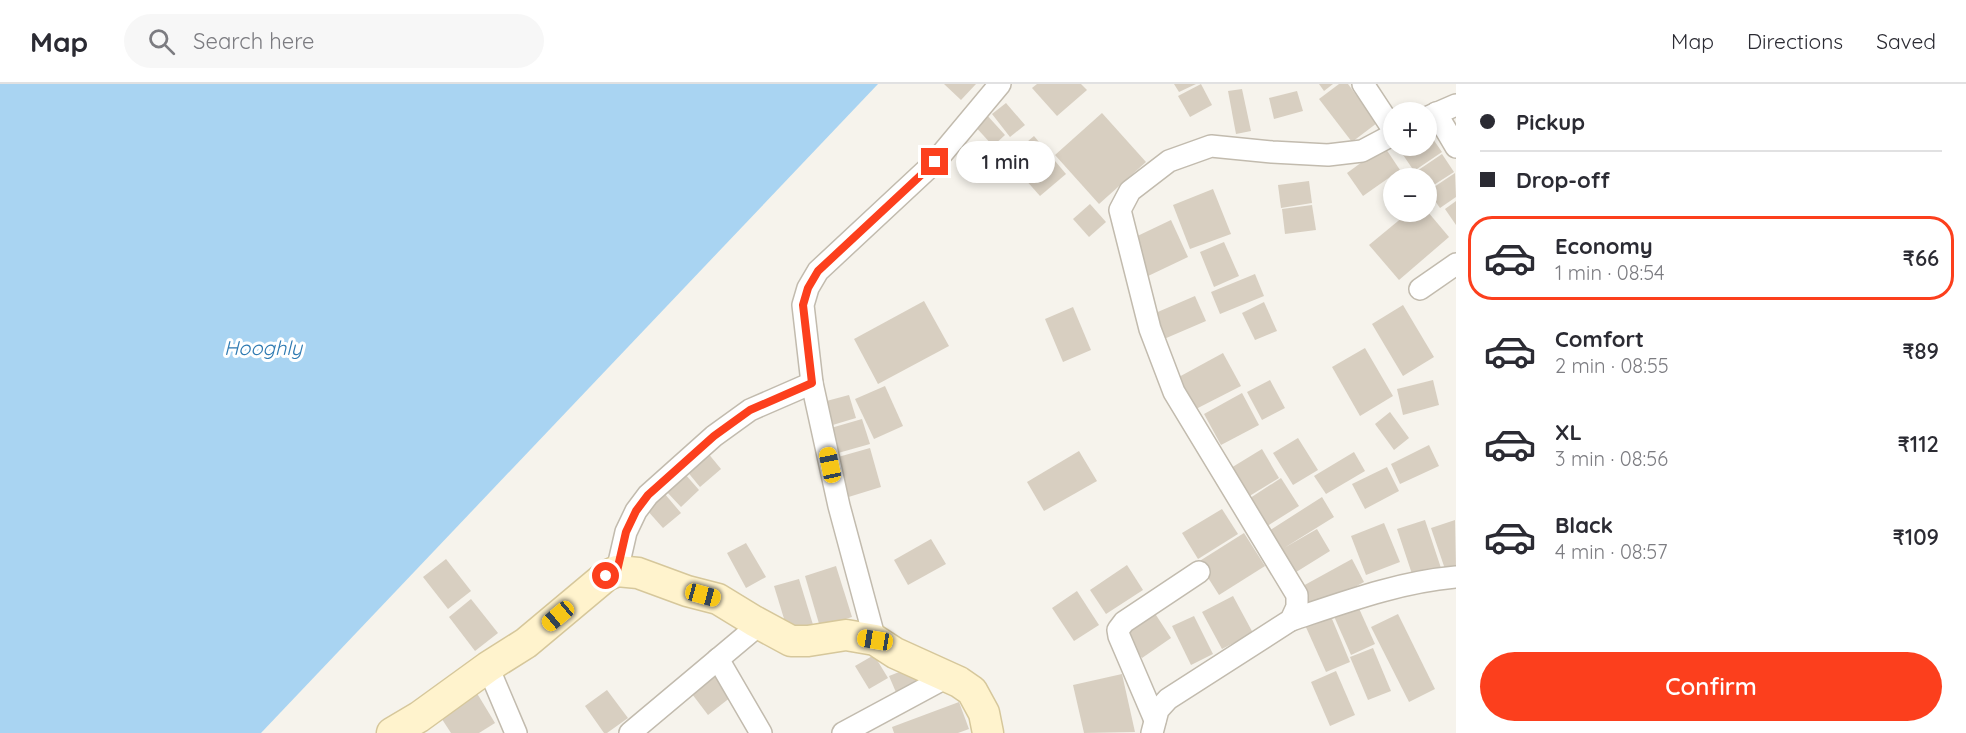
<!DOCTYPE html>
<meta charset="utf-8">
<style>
:root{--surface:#fff;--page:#f7f7f7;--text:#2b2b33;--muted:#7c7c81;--line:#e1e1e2;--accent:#fc3f1d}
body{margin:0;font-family:Quicksand,sans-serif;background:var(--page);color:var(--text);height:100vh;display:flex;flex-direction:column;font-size:22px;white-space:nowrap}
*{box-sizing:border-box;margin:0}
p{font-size:20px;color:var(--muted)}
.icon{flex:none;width:33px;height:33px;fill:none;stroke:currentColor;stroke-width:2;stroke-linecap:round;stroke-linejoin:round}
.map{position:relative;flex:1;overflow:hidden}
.details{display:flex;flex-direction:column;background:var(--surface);width:510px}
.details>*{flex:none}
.banner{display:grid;align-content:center;height:132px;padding:0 24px;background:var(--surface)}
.tools{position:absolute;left:1383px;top:18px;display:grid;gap:12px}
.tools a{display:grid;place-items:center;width:54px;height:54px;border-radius:50%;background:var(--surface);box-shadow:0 3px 9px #0003;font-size:30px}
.end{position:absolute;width:27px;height:27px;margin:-14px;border:8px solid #fc3f1d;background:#fff;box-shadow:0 0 0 3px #fff}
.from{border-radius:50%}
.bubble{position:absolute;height:42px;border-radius:21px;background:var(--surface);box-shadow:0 3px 9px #0003;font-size:20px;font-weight:600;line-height:42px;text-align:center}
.car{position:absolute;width:18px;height:36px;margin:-18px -9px;border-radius:8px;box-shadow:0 0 4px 2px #0007;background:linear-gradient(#f5c518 24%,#345 0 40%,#f5c518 0 76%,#345 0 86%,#f5c518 0)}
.banner b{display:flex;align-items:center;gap:21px;height:57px;font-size:22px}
.banner b+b{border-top:2px solid var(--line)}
.banner i{width:15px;height:15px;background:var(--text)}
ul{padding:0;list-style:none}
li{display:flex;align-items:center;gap:18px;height:84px;margin:0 12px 9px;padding:0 12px;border:3px solid transparent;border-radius:24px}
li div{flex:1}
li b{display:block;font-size:22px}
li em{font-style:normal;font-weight:600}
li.selected{border-color:var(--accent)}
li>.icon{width:54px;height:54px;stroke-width:1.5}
.action{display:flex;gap:12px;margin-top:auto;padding:12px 24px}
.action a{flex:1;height:69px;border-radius:36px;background:var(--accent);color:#fff;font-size:24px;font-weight:600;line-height:69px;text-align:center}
header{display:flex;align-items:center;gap:36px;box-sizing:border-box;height:84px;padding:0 30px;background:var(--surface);border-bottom:2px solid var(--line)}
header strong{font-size:28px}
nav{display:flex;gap:33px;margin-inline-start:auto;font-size:21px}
.search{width:420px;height:54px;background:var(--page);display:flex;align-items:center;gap:15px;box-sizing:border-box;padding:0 21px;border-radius:33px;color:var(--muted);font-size:22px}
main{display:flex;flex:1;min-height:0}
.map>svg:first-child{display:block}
.water{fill:#a9d4f2}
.building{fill:#d8cfc1}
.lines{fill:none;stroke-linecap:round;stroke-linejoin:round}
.street-casing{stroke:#c2bbae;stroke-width:24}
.secondary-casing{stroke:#d6c79b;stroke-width:33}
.street{stroke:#fff;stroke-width:21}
.secondary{stroke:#fff3cd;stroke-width:30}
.route{stroke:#fc3f1d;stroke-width:8}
.labels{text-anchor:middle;stroke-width:6;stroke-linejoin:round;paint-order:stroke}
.water-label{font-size:20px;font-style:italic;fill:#2e7ab2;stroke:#fff}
</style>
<header>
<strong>Map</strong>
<div class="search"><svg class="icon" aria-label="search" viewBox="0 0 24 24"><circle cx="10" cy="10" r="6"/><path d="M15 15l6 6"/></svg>Search here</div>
<nav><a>Map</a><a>Directions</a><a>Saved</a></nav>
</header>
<main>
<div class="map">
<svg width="1456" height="649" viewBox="0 0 1456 649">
<rect width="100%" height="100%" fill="#f6f3ec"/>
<polygon class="water" points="0,0 878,0 261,649 0,649"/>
<g class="building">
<polygon points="944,0 976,0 961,16"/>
<polygon points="1037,0 1081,0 1087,6 1057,32 1032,4"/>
<polygon points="1174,0 1196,0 1179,8"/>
<polygon points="1201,0 1212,21 1190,33 1178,12"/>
<polygon points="1319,0 1333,0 1324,7"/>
<polygon points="1339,0 1348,0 1377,39 1352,58 1319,15"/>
<polygon points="1242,5 1251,47 1236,50 1228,7"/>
<polygon points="1297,7 1303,27 1274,35 1269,14"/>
<polygon points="1006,19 1025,41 1010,53 992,30"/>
<polygon points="985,29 1005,51 993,62 973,40"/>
<polygon points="1102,29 1146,78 1099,120 1055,71"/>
<polygon points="1426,45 1442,68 1414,87 1397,62 1426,62"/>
<polygon points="1034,52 1066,90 1040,112 1007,75"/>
<polygon points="1384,62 1400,86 1363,112 1347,89"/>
<polygon points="1442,70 1454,88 1426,106 1426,94 1418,94 1414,89"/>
<polygon points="1455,89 1456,113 1440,124 1428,107"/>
<polygon points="1309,97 1312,119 1281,124 1278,101"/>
<polygon points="1213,105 1231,150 1190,165 1173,121"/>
<polygon points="1456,117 1456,141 1445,125"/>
<polygon points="1090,120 1106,138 1089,153 1073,135"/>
<polygon points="1312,121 1316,146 1285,150 1282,125"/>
<polygon points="1409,128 1428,128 1449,153 1399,196 1369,161"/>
<polygon points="1171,136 1188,173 1146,193 1129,156"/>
<polygon points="1224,158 1239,192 1214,203 1200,168"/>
<polygon points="1255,190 1264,212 1220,230 1211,208"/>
<polygon points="1195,212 1206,237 1164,255 1153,230"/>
<polygon points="924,217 949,262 878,300 854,255"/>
<polygon points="1264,218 1277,247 1255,256 1242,229"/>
<polygon points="1403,221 1434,273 1403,292 1372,240"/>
<polygon points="1073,223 1091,266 1063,278 1045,235"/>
<polygon points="1365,264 1393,312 1360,332 1332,283"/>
<polygon points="1223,269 1241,302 1194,326 1177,294"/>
<polygon points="1270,296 1285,324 1262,336 1247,308"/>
<polygon points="1433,296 1439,321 1403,331 1397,305"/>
<polygon points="885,302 903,342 874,355 855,315"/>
<polygon points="1242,309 1259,341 1221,361 1204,330"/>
<polygon points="849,311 856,334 826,343 819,319"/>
<polygon points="1390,328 1409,354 1394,366 1375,340"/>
<polygon points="862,335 870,360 831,371 824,346"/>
<polygon points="1298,354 1318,386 1293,401 1273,369"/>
<polygon points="1429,361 1439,382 1400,400 1391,380"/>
<polygon points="870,364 881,403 842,415 831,375"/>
<polygon points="1262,365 1279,394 1243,416 1226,387"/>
<polygon points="1079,367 1097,397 1044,427 1027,398"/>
<polygon points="707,368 721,385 700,403 686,386"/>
<polygon points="1354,368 1365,387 1326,410 1314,392"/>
<polygon points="1387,383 1399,407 1365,425 1352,400"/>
<polygon points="685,390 699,406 681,423 666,407"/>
<polygon points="1281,394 1299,422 1261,446 1244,418"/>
<polygon points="664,409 681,429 663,444 646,425"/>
<polygon points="1322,413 1334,433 1284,464 1317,445 1330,467 1293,490 1264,450"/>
<polygon points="1222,425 1238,450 1198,475 1182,449"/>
<polygon points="1425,436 1441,484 1413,493 1397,445"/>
<polygon points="1455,436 1456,484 1446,488 1431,444"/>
<polygon points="1384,439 1400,478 1366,491 1351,452"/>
<polygon points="1244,449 1265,482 1219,511 1198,478"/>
<polygon points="931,455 946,480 908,501 894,476"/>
<polygon points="746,459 766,493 746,504 727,469"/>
<polygon points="446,475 471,507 448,525 423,493"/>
<polygon points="1352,475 1364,498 1313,526 1301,503"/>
<polygon points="1127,481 1143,506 1106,530 1090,506"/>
<polygon points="836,482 852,533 820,543 805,492"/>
<polygon points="799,495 814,544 789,551 774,502"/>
<polygon points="1077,507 1099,541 1074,557 1052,524"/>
<polygon points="1233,512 1253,549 1222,565 1202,528"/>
<polygon points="471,515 498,549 475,567 449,533"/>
<polygon points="1357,520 1375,560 1351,571 1333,530"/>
<polygon points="1154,528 1171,554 1142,574 1124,548"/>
<polygon points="1330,530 1350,578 1326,588 1305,541"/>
<polygon points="1398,530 1435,605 1409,618 1371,543"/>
<polygon points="1194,532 1213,570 1191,581 1172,542"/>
<polygon points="1373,564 1391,607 1368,616 1350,573"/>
<polygon points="874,571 888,594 869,605 855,582"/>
<polygon points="917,581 925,602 898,613 889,592"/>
<polygon points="1336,587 1355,631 1330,642 1311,598"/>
<polygon points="712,588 731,613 708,631 689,606"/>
<polygon points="1122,590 1135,648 1084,649 1073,601"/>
<polygon points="475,606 495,639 479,649 451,649 438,629"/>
<polygon points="607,606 628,634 607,649 604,649 585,622"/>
<polygon points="959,618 969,645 958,649 894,649 892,643"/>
</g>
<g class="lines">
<g class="street-casing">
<g id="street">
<polyline points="1363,0 1394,47"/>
<polyline points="1436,29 1456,63"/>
<polyline points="1426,34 1456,21"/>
<polyline points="1420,205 1456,180"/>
<polyline points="617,487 626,448 636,427 648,411 714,352 750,326 812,299"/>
<path d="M1291,536C1345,518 1399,498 1456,493"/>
<polyline points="875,556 839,422 812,299 803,221 808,204 818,187 935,78 1000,0"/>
<polyline points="718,575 761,649"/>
<polyline points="488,583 516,649"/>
<polyline points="1155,636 1119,552 1118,546 1124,538 1199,488"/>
<polyline points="630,649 760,540"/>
<polyline points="843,649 947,593"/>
<polyline points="1152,649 1158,626 1168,615 1291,536 1297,523 1297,511 1174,308 1150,245 1120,126 1130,107 1169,77 1211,62 1272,68 1328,71 1362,67 1394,50"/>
</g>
</g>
<g class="secondary-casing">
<polyline id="secondary" points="392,649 419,633 488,583 526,559 606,492 617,487 638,489 687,507 718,515 754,537 791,557 808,557 846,551 875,556 895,569 959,598 972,607 984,629 988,649"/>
</g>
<use href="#street" class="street"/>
<use href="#secondary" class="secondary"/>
</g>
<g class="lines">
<polyline class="route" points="606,492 617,487 626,448 636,427 648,411 714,352 750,326 812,299 803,221 808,204 818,187 935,78"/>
</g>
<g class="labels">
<g class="water-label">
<text x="263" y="271">Hooghly</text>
</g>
</g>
</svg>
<div class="tools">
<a>+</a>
<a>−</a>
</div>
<i class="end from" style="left:606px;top:492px"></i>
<i class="end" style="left:935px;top:78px"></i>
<div class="bubble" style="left:956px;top:57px;width:99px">1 min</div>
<i class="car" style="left:830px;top:381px;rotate:348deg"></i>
<i class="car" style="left:703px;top:511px;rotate:105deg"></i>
<i class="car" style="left:558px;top:532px;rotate:230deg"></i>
<i class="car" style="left:875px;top:556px;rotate:279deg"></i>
</div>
<section class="details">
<div class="banner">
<b><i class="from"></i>Pickup</b>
<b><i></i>Drop-off</b>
</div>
<ul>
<li class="selected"><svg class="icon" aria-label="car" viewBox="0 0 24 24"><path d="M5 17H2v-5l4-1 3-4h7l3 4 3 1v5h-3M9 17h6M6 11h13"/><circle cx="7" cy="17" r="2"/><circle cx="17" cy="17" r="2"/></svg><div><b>Economy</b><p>1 min · 08:54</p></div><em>₹66</em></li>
<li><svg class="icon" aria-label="car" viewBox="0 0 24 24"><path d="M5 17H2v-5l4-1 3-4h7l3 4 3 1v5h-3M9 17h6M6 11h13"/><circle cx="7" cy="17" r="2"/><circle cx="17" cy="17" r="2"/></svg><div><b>Comfort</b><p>2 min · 08:55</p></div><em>₹89</em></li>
<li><svg class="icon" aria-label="car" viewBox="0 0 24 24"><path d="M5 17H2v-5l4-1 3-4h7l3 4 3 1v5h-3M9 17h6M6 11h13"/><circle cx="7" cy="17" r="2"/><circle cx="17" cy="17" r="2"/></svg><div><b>XL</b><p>3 min · 08:56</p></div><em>₹112</em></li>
<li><svg class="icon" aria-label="car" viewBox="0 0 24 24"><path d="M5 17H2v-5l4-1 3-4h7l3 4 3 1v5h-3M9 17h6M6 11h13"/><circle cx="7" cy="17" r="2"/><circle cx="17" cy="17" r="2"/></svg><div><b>Black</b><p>4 min · 08:57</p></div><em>₹109</em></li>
</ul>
<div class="action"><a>Confirm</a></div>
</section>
</main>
